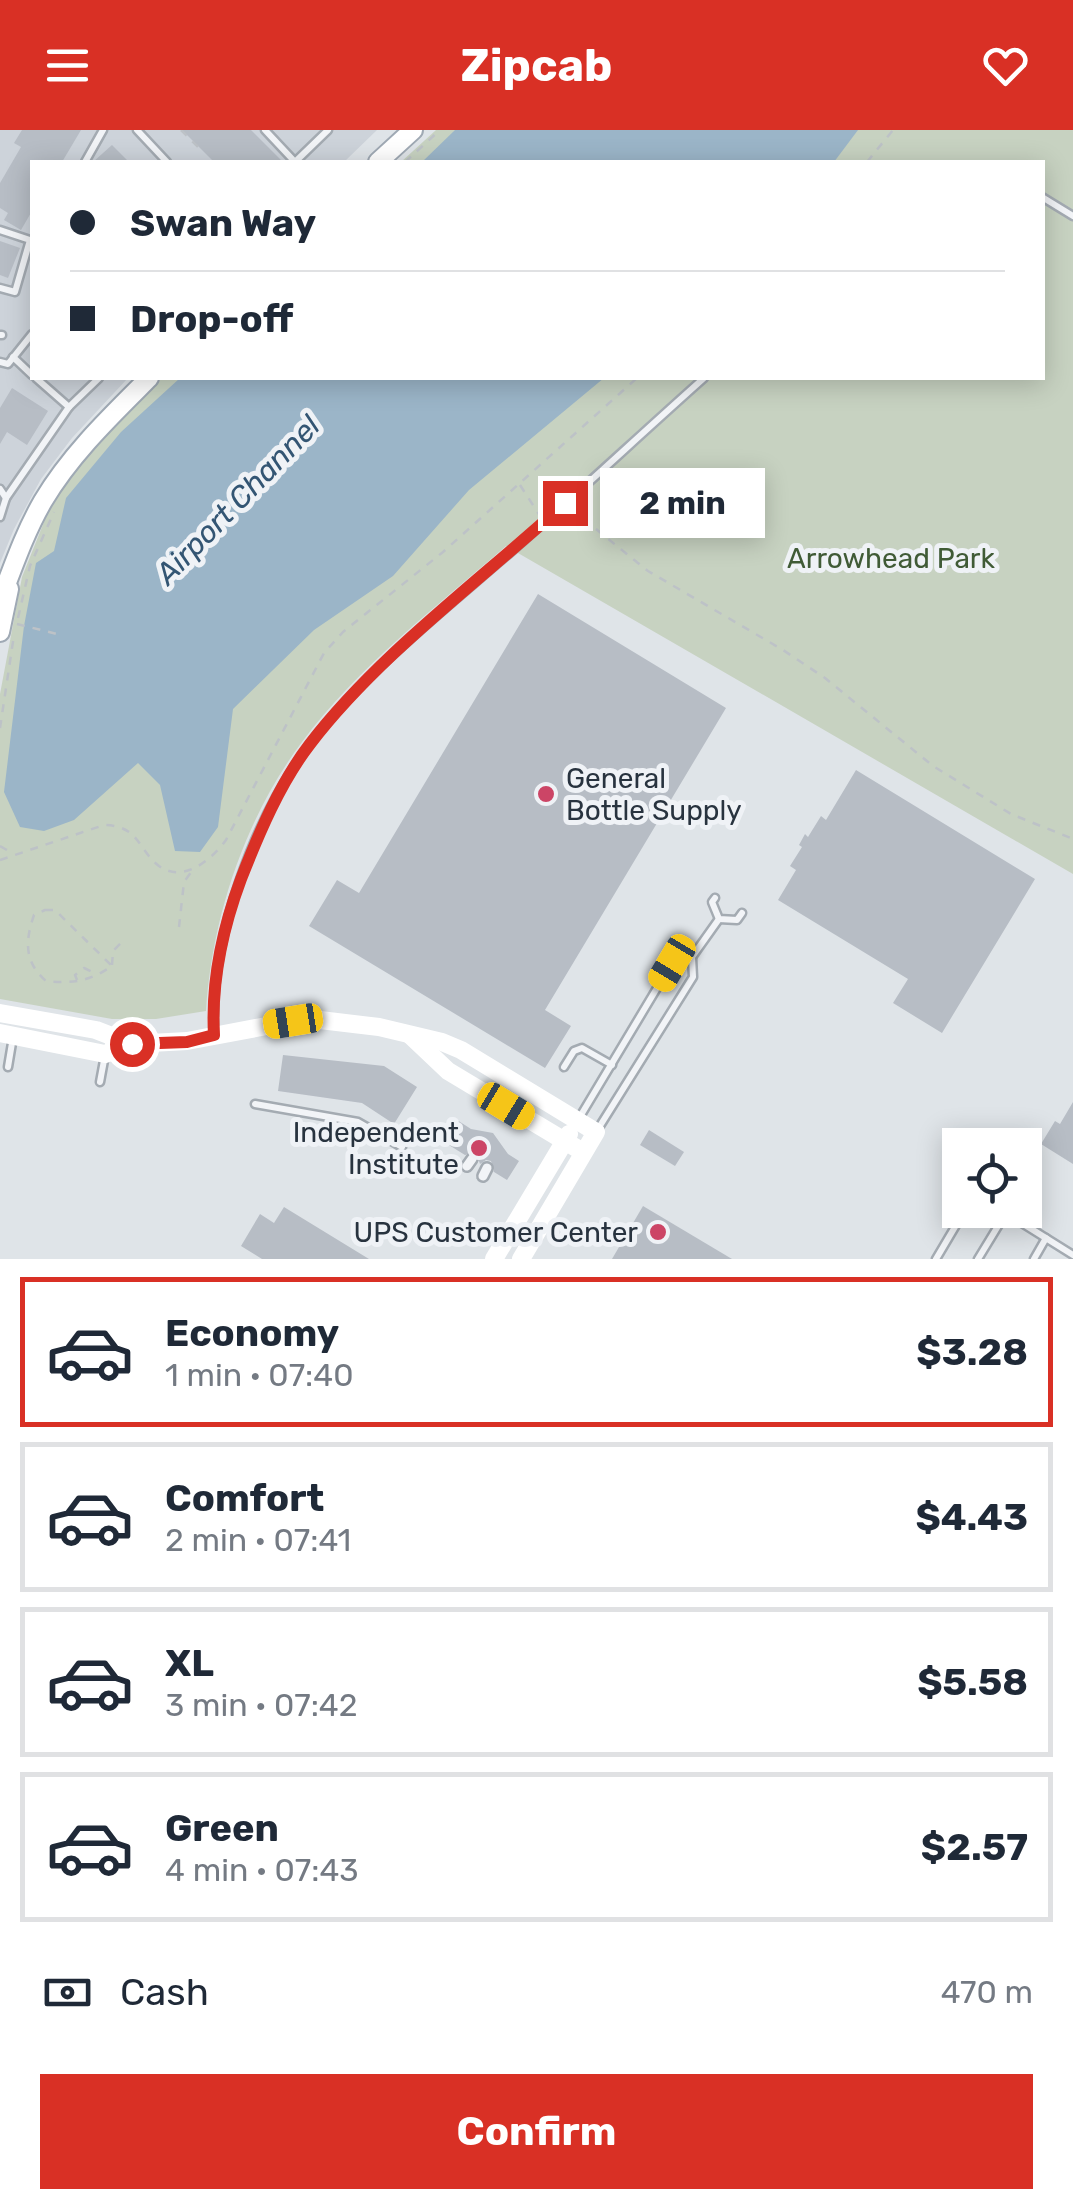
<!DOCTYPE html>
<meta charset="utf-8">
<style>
:root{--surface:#fff;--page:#f2f2f3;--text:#1f2937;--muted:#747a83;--line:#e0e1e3;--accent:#d93025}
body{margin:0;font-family:Rubik,sans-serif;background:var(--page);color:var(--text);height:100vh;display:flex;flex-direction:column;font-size:38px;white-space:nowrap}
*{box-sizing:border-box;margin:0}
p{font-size:32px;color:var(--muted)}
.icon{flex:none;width:55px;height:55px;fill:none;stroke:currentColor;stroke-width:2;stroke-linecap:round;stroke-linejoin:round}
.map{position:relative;height:1129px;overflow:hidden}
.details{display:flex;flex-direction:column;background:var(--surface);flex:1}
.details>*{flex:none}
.top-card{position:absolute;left:30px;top:30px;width:1015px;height:220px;border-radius:0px;box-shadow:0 5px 25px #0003;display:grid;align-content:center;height:220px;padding:0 40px;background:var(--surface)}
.tools{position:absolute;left:942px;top:998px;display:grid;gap:20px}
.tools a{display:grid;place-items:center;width:100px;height:100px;border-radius:0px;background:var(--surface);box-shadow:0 5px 25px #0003;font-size:50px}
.end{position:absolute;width:45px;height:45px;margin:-22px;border:12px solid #d93025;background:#fff;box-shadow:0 0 0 5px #fff}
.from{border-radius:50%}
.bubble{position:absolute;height:70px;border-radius:0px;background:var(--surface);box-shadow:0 5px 25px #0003;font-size:32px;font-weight:700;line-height:70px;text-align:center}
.car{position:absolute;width:30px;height:60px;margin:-30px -15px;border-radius:12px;box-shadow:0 0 8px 2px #0007;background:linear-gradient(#f5c518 24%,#345 0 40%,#f5c518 0 76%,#345 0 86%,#f5c518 0)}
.top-card b{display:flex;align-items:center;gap:35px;height:95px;font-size:38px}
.top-card b+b{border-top:2px solid var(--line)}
.top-card i{width:25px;height:25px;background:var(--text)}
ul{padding:18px 0 0;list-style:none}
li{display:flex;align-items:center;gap:30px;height:150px;margin:0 20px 15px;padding:0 20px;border:5px solid var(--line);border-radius:0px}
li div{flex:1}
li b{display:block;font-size:38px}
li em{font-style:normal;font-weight:700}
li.active{border-color:var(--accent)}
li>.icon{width:90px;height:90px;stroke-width:1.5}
.pay{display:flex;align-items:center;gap:25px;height:110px;padding:0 40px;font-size:38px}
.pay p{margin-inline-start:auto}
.primary-button{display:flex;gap:20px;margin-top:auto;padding:20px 40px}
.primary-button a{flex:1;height:115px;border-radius:0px;background:var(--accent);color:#fff;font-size:40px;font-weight:700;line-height:115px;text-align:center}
header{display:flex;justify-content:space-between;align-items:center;height:130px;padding:0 40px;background:var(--accent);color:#fff;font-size:45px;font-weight:700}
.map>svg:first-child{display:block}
.built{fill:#cdd3da}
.green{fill:#c7d2c1}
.water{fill:#9bb5c8}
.building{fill:#b7bdc5}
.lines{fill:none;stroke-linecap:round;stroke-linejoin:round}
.service-casing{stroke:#a4abb2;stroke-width:11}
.pedestrian-casing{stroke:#a4abb2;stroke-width:14}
.primary-casing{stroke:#9fa9b4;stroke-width:22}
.path{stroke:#bdc2c7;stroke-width:2.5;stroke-dasharray:8 8;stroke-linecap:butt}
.service{stroke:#f2f4f7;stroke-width:6}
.pedestrian{stroke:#f2f4f7;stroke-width:9}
.secondary{stroke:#fff;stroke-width:18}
.primary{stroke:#fff;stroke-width:18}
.route{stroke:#d93025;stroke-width:12}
.poi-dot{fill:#cc4566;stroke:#eff2f6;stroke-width:4}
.labels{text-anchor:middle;stroke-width:10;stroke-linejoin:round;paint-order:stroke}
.park-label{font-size:28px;fill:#405b36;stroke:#eff2f6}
.poi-label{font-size:28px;fill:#28333f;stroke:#eff2f6;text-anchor:end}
.water-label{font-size:30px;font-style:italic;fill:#335573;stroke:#eff2f6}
</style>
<header><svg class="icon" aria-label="menu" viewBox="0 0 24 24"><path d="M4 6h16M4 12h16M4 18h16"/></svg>Zipcab<svg class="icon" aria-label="heart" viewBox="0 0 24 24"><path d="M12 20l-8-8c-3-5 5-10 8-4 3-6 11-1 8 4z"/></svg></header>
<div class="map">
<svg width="1073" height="1129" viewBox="0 0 1073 1129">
<rect width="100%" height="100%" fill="#dfe4e8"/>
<polygon class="built" points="0,0 377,0 344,32 32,32 32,248 128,248 72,308 41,349 14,399 0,433"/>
<path class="green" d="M436,0H1073V744L506,416C436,477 358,537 302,612C245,688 212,787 206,881L156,889H112L0,869V564L22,447L52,372L94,312L162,248H1042V32H401Z"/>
<g class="water">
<polygon points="455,0 858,0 834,32 422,32"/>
<polygon points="180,248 604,248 469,360 393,446 314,500 233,579 218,697 200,722 175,721 160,655 138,633 74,690 44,701 20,697 4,662 24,496 36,433 54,421 66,368 121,302"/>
</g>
<g class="building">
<polygon points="22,0 81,0 62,32 32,32 32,81 21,100 4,90 8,83 0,78 0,53 21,17 14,13"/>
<polygon points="182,0 251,0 283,32 214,32"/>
<polygon points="112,15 129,32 93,32"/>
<polygon points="0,111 20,118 8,148 0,145"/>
<polygon points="12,258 48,281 27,315 7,302 0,314 0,278"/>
<polygon points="538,464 726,578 545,880 571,896 545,938 309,796 337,750 359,763"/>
<polygon points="856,640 1035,749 942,903 893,873 908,849 778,770 796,740 790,736 802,717 799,715 805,704 808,707 821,686 826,690"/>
<polygon points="283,925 384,936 417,957 394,994 362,973 278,961"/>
<polygon points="1073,972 1073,1034 1041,1014 1055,991 1060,994"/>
<polygon points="457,990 471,999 493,1003 508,1024 519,1031 507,1050 494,1042 491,1031 486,1030 480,1034 476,1022 465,1025 444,1012"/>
<polygon points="649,1000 684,1022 675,1036 640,1015"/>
<polygon points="643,1076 732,1129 612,1129"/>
<polygon points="284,1077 369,1129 262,1129 241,1116 260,1084 274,1093"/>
</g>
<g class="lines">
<g class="service-casing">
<g id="service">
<polyline points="137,0 167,32"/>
<polyline points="265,0 295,32 328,0"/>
<polyline points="85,32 103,0"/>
<polyline points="1042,67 1073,86"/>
<polyline points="0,100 30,110 15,162 0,158"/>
<polyline points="0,205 2,205"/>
<polyline points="13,227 32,245"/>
<polyline points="0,232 8,234 32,204"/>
<polyline points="69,277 99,248"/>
<polyline points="0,359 6,368 69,277 36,248"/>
<polyline points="0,387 6,368"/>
<polyline points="715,768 712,772 719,789 737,790 742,783"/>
<polyline points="692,827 719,789"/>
<path d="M214,904C209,811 254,688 310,614C365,542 444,480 513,420C577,364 640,305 704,248"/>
<polyline points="8,937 13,907"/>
<polyline points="564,937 574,921 582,918 612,935"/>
<polyline points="100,952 105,925"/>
<polyline points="255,974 358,992 402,1017"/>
<polyline points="578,990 672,833 692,827 693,847 598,999"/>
<polyline points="1001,1080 1073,1125"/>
<polyline points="936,1129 965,1080"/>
<polyline points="978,1129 1006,1083"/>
<polyline points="1034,1129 1046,1108"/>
</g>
</g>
<g class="pedestrian-casing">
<g id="pedestrian">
<polyline points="467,1036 472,1029"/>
<polyline points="483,1046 487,1038"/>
</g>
</g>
<g class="primary-casing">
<g id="primary">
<polyline points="378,32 413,0"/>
<path d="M0,471C13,437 25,402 43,371C71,324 111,286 149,248"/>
<polyline points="0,502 9,459"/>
</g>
</g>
<g class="path">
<polyline points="181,0 201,20"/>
<polyline points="405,32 440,0"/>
<polyline points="867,32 893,0"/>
<polyline points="520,355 540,386"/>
<polyline points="571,379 648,441 783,520 825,548 933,636 1011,684 1073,709"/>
<polyline points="18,488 30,436 54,382"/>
<polyline points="17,494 57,504"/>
<polyline points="0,598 14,505"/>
<polyline points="0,716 12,723"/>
<path d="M0,730L104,695C140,696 137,719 159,736C184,754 212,729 226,710L324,523L343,502L443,422L637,248"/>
<path d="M45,780H55L112,836C90,851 73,854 46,851C24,832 25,811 34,785Z"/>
<polyline points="179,797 184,752 192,741"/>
<polyline points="112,835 113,821 121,813"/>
<polyline points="77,850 75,845 84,838 97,844"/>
</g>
<use href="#service" class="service"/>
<use href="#pedestrian" class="pedestrian"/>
<g class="secondary">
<polyline points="0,883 96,900 132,914"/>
<polyline points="0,903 105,924 132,914 187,911 293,891 320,890 379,897 442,912 461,920 596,1002 521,1129"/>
<polyline points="410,905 448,941 583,1022"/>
<polyline points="494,1129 569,1004"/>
</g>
<use href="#primary" class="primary"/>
</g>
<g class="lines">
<path class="route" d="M132,914L187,912L214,905C211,850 222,800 241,749C259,703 280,653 310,614C378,525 482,449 565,373"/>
</g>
<g class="poi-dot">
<circle cx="546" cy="664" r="10"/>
<circle cx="479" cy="1018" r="10"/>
<circle cx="658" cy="1102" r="10"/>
</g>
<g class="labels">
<g class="park-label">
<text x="891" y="438">Arrowhead Park</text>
</g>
<g class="poi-label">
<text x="566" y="658" text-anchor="start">General<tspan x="566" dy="32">Bottle Supply</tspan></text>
<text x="459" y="1012">Independent<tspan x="459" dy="32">Institute</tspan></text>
<text x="638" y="1112">UPS Customer Center</text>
</g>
<g class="water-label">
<text transform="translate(238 370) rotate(-46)" y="10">Airport Channel</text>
</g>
</g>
</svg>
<div class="tools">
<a><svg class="icon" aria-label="locate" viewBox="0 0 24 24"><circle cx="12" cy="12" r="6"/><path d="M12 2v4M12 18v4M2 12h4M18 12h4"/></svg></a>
</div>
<i class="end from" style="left:132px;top:914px"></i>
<i class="end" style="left:565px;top:373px"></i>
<div class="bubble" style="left:600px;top:338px;width:165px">2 min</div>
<i class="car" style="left:672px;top:833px;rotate:211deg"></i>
<i class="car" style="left:293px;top:891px;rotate:261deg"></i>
<i class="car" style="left:506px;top:976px;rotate:121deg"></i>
<div class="top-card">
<b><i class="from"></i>Swan Way</b>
<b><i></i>Drop-off</b>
</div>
</div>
<section class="details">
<ul>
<li class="active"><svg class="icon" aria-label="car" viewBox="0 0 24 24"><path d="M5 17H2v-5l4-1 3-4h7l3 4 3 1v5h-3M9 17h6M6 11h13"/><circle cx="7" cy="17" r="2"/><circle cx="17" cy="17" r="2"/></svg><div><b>Economy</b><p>1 min · 07:40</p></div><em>$3.28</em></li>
<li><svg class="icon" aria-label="car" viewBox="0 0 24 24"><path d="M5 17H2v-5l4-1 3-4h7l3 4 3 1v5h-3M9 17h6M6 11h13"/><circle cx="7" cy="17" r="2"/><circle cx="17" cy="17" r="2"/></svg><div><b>Comfort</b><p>2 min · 07:41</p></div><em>$4.43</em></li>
<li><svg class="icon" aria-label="car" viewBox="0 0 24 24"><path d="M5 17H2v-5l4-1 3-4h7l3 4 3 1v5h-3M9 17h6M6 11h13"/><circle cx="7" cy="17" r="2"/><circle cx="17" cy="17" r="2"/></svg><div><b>XL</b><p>3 min · 07:42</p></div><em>$5.58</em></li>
<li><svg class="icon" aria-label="car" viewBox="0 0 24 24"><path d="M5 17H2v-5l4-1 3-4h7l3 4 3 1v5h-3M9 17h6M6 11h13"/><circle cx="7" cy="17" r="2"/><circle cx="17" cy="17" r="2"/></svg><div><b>Green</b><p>4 min · 07:43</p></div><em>$2.57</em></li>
</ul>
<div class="pay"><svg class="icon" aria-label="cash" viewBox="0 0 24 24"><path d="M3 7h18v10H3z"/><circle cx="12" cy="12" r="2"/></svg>Cash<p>470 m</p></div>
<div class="primary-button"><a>Confirm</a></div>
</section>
